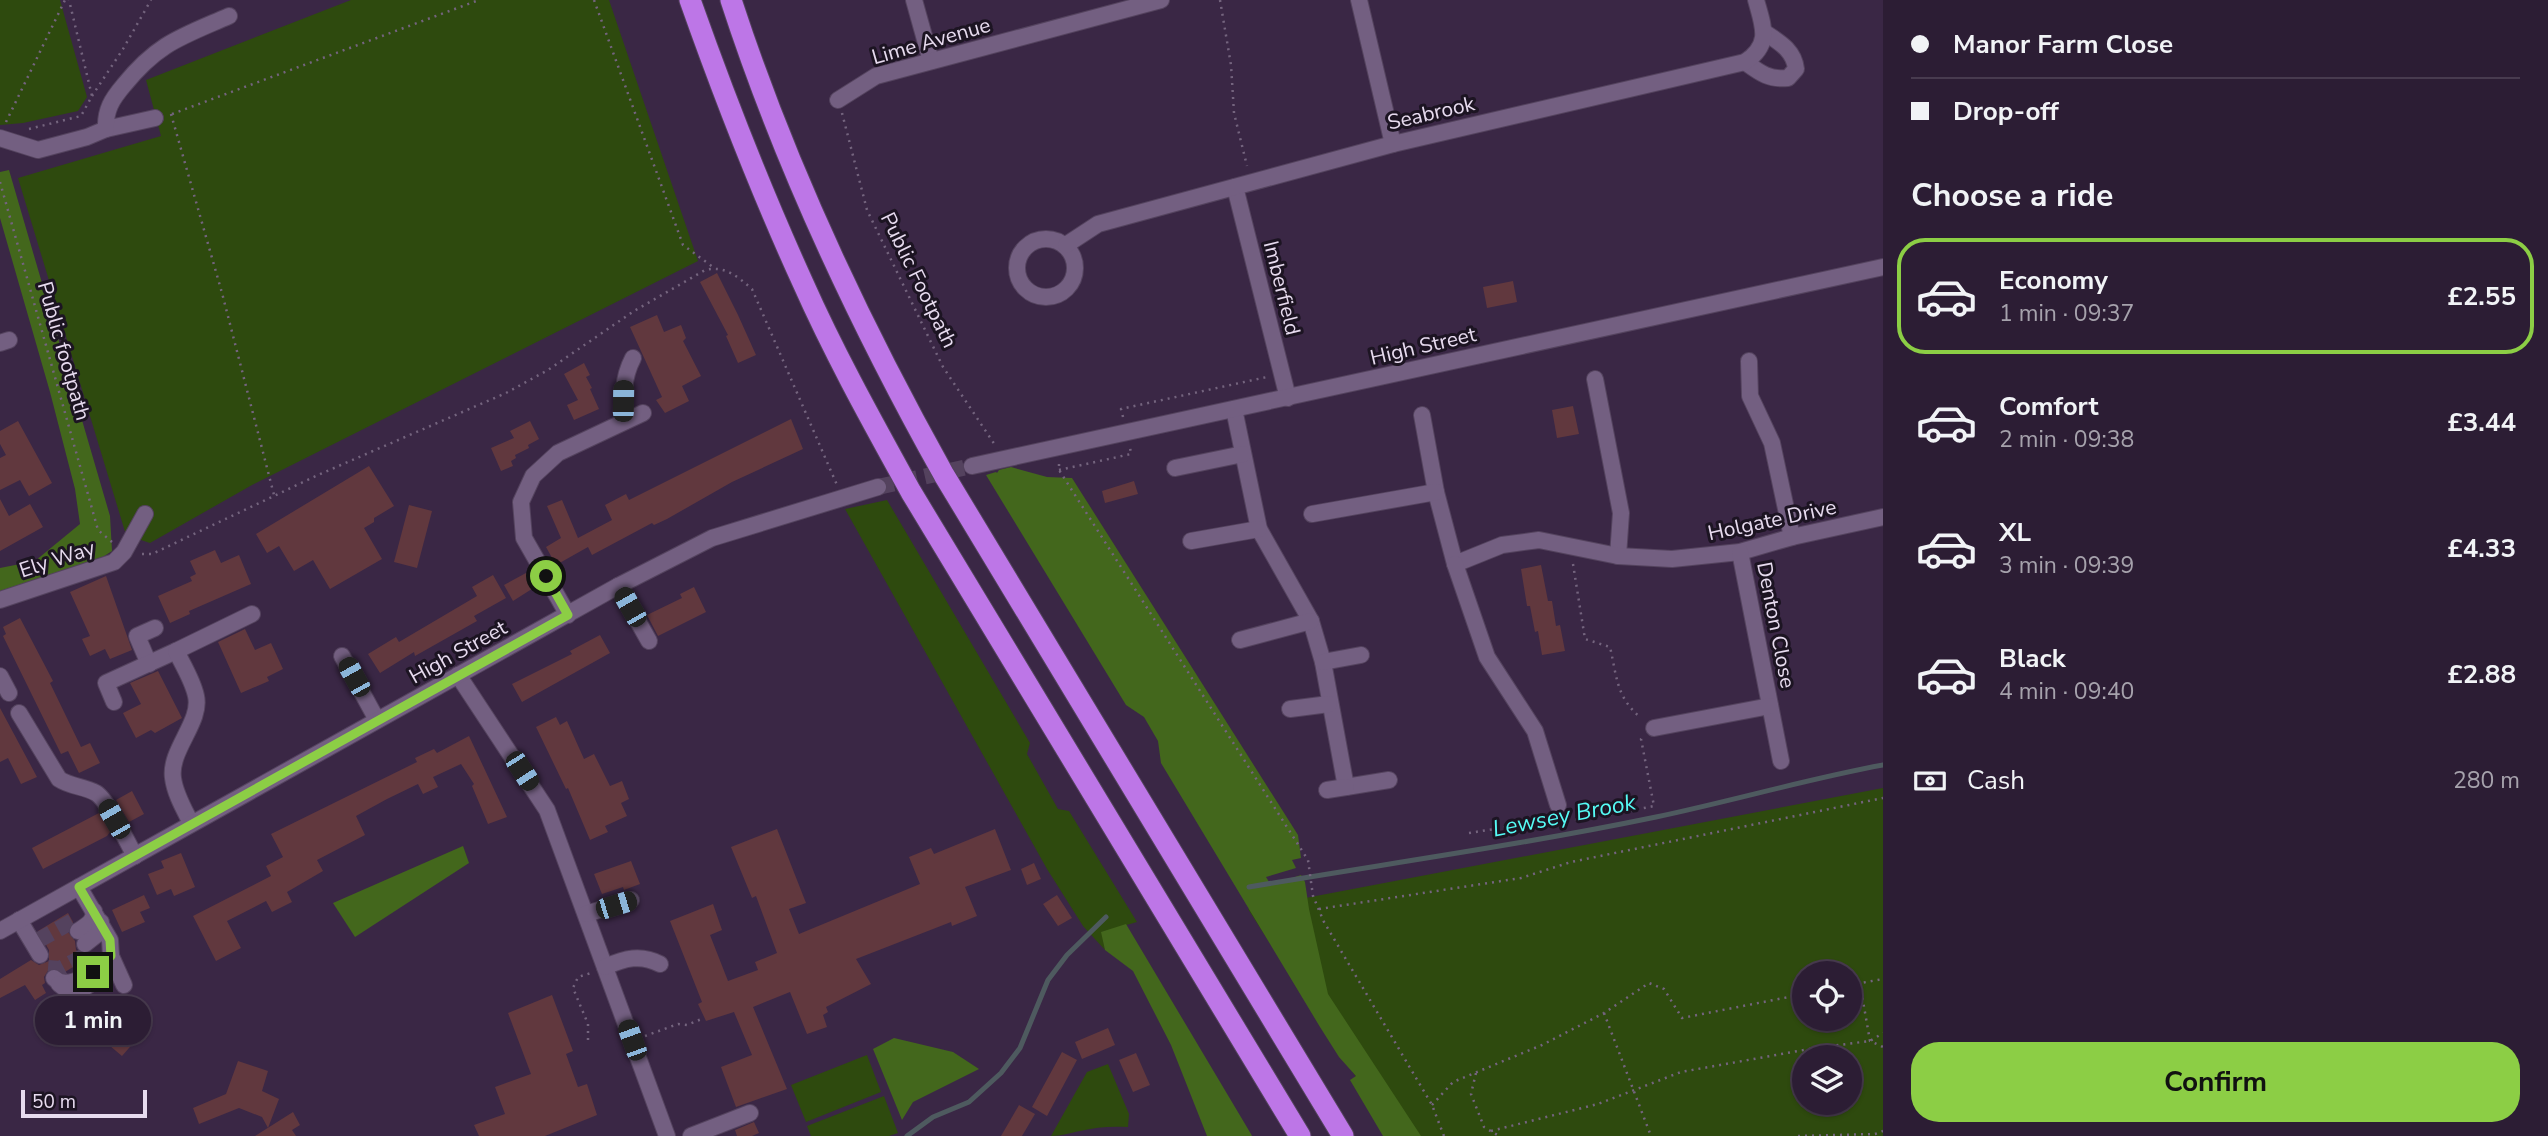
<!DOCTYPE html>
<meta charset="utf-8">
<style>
:root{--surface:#2c1d34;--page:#382a40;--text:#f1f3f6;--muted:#a6a2ac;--line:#483b4f;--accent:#8cce45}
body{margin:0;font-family:"Nunito Sans",sans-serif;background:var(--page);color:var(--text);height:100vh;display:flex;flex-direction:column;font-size:26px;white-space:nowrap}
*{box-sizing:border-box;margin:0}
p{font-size:23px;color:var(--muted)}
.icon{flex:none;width:38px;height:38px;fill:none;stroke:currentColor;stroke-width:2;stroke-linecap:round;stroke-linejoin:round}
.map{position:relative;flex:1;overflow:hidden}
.panel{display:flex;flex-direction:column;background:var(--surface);width:665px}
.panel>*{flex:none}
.guide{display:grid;align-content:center;height:154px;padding:0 28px;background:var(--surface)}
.controls{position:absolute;left:1792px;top:961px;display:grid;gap:14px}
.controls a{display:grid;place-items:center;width:70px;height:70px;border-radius:50%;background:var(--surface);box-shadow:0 2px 5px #0004,0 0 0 2px var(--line);font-size:35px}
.scale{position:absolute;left:21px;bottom:18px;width:126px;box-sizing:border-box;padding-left:7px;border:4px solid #e7dbef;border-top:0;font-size:19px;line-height:24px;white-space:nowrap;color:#e7dbef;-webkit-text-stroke:5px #1c1422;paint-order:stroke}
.end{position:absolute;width:32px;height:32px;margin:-16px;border:9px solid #8cce45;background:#111;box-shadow:0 0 0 4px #111}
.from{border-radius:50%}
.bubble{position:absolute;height:49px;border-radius:24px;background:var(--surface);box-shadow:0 2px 5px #0004,0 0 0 2px var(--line);font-size:23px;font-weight:700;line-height:49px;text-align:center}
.car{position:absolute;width:21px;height:42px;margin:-21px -10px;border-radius:9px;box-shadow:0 0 5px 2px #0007;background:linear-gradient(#222 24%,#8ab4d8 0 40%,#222 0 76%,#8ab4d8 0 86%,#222 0)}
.guide b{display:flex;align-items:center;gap:24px;height:66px;font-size:26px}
.guide b+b{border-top:2px solid var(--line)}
.guide i{width:18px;height:18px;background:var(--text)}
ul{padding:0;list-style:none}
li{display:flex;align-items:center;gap:21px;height:116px;margin:0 14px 10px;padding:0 14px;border:4px solid transparent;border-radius:28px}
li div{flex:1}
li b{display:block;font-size:26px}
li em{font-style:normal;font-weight:700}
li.current{border-color:var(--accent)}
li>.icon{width:63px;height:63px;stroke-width:1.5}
h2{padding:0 28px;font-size:32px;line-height:84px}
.pay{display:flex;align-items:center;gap:18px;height:77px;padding:0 28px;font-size:26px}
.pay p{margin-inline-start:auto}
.action{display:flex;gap:14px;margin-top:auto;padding:14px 28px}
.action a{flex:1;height:80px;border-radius:28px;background:var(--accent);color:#111;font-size:28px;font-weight:700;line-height:80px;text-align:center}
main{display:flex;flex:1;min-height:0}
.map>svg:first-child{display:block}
.green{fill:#2e4a0e;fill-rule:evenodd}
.forest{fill:#43671c}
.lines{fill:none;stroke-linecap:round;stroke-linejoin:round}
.stream{stroke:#4e5a5f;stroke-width:5}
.building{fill:#61383e}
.minor-tunnel{stroke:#54425e;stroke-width:16;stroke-dasharray:16 8;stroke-linecap:butt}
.minor-casing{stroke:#54435e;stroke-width:18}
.highway-casing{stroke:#54435e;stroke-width:23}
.path{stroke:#74647e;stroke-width:2.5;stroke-dasharray:2 5;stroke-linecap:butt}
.minor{stroke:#735f81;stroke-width:16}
.highway{stroke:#bd76e7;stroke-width:21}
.route{stroke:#8cce45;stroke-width:9}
.labels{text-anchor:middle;stroke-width:6;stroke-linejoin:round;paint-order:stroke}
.street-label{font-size:21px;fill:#e7dbef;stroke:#1c1422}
.water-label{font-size:23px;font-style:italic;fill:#55faf4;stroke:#1c1422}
</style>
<main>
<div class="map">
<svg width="1883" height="1136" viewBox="0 0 1883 1136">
<rect width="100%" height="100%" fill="#3a2745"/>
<g class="green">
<polygon points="0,0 60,0 87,97 78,111 23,123 0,125"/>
<polygon points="351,0 609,0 698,261 252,485 150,543 126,535 18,178 161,136 146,80"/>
<polygon points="887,500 1030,743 1027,754 1058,809 1069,811 1137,922 1102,932 1105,950 1083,926 1047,869 845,509"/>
<path d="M1883,788V1136H1394L1248,909ZM1804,973H1850V1018H1804ZM1804,1057H1850V1102H1804Z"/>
<polygon points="867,1055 881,1092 806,1122 791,1085"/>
<path d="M1108,1064L1129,1114L1128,1127C1112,1126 1095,1127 1080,1131C1069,1133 1062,1136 1051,1136L1087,1072Z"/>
<polygon points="884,1096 898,1133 889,1136 811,1136 807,1126"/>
</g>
<g class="forest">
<polygon points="9,170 110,516 112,551 95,562 0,599 0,568 35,561 80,524 75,489 50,392 0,218 0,172"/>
<polygon points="1011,467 1047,477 1072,478 1298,835 1301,858 1292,860 1296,868 1266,877 1271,885 1301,875 1305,882 1309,909 1328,994 1421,1136 1383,1136 1350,1080 1356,1076 1339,1057 1320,1027 1161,763 1158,741 1144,717 1126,705 986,475 996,472 997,473 999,470"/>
<polygon points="463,846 469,863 355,937 333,903"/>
<polygon points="1126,924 1251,1134 1252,1136 1207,1136 1171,1045 1133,971 1105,950 1101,932"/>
<polygon points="894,1038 953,1052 979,1069 913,1102 902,1120 873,1049"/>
</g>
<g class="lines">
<g class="stream">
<path d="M1249,887C1384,864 1521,845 1656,817C1732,801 1807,779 1883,765"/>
<polyline points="907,1136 933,1117 969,1102 1001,1073 1020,1048 1048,980 1067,955 1106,917"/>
</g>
</g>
<g class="building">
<polygon points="717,273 738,315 756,355 738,363 726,336 728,335 700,282"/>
<polygon points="1513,281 1517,302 1487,308 1483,287"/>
<polygon points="657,315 664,332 681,325 686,338 683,341 701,376 682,386 689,401 665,413 656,400 662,397 630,327"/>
<polygon points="584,363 590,375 586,377 592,388 590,389 599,409 574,420 567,405 578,400 564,374"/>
<polygon points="1573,406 1579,434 1557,438 1552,410"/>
<polygon points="791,419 803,449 732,482 667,519 654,525 652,523 592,555 588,547 556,565 546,547 561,538 547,506 562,500 578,538 612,520 605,505 626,494 629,500"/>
<polygon points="18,421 52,483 29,496 20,480 0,490 0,458 6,455 0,444 0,431"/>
<polygon points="530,421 539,439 528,445 529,448 515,455 516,458 511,461 513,466 501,471 491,448 514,438 510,431"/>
<polygon points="369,466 394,506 374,518 374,522 364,528 382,559 330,589 313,560 294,571 279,546 267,553 256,534"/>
<polygon points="1134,481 1138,494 1105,503 1102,491"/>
<polygon points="0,499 9,516 30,504 43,527 0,551"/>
<polygon points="409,505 432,511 417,568 394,562"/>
<polygon points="215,550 221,563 239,555 251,584 189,611 190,614 170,623 158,596 192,581 190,577 196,574 190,561"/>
<polygon points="1541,565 1548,601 1552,601 1556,626 1560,625 1565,651 1542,655 1538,631 1535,632 1530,606 1527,606 1521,569"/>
<polygon points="526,573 535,587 513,601 504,585"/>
<polygon points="493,575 506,598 474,616 477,621 415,656 414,652 380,673 368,654 396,637 399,642 477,596 472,587"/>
<polygon points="106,576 132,650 110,659 105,649 90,656 82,639 90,636 70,592"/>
<polygon points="694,587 706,612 658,636 647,615 682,598 680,594"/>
<polygon points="20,618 53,681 50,683 81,747 90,743 100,763 79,773 68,751 61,754 3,636 6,634 3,627"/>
<polygon points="245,629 255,650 271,643 283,669 267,677 269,681 241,693 218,642"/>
<polygon points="600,635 610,653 522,702 512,684 572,654 570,651"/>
<polygon points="158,671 182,718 155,733 151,730 136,738 123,713 141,704 130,683"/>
<polygon points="0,708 37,777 21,784 8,758 0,762"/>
<polygon points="556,717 560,725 567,721 584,759 594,754 610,786 622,781 629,799 621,803 627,816 605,826 608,832 590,840 568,788 566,789 536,727"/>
<polygon points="469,736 507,817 488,824 472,786 474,784 461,764 433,777 438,787 423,794 418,784 387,799 356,816 365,835 317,860 323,871 287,892 292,902 272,912 266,901 227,921 241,948 216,961 193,916 271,876 266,866 283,857 271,834 417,762 415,758 434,749 437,753"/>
<polygon points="132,791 144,814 129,822 116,800"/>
<polygon points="99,813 110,832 107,836 43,869 32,848"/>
<polygon points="777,829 806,903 789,909 799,934 920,884 909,857 931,848 934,854 995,829 1011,870 965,887 977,916 952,926 951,922 856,959 871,984 826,1007 828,1012 823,1015 827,1027 807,1034 790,992 753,1007 787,1089 736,1107 721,1067 752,1055 734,1012 706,1021 698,1004 702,1002 670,921 713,904 722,930 710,935 728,981 758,970 755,962 777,953 756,896 752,898 731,847"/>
<polygon points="181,853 195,887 174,896 171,889 157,895 148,874 164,868 161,861"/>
<polygon points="631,861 640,884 624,890 623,887 602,894 594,874"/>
<polygon points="1034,863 1041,879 1027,885 1021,869"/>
<polygon points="144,895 150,908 140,912 145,922 122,932 112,910"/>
<polygon points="1057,895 1072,918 1058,926 1043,904"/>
<polygon points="68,913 73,922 68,932 75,941 76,950 82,954 90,953 93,959 74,970 73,967 65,972 55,968 49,969 44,977 45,983 42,985 46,993 35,1000 25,985 0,998 0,979 31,960 39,965 49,961 49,950 38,931"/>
<polygon points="552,995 573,1051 566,1054 578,1087 587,1084 597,1115 545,1136 479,1136 474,1125 505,1114 495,1087 531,1074 508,1013"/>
<polygon points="132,1008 151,1023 122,1056 103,1040"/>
<polygon points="1108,1028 1115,1045 1082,1059 1075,1042"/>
<polygon points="1062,1052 1077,1060 1047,1116 1032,1107"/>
<polygon points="1136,1053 1150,1085 1133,1092 1119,1060"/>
<polygon points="238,1061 268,1071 262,1091 279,1099 268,1128 262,1117 239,1108 199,1124 193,1108 226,1094"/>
<polygon points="1019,1105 1035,1114 1022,1136 1001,1136"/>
<polygon points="293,1112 300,1125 292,1130 296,1136 255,1136"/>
<polygon points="754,1122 759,1133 752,1136 737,1136 735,1130"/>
</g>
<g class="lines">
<g class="minor-tunnel">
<polyline points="878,487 972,466"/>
<polyline points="37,941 73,921"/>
<polyline points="48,968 60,969 90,953"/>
<polyline points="85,988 106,977"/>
</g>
<g class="minor-casing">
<g id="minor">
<polyline points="914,0 931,61"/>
<polyline points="1359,0 1393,144"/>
<path d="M1745,62C1760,73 1769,80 1788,78L1796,69C1794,50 1779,42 1764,32"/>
<polyline points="838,100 876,76 1161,0"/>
<polyline points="106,129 155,118"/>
<path d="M0,138L38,150L87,137L106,129C105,110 112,99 124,85C158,43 181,37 229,16"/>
<polyline points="1235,187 1288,398"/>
<circle cx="1046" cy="268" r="29"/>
<path d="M1066,245L1098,224L1393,144L1745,62C1772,44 1763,26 1756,0"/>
<polyline points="0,343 9,340"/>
<polyline points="1749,361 1750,396 1772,443 1792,537"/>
<polyline points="1595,379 1621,513 1618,556"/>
<polyline points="1234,409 1259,529 1311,621 1323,662 1346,787 1389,780"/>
<polyline points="1422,415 1436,492 1455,564 1502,545 1539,540 1618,556 1672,559 1740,552 1792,537 1883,517"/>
<path d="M625,421C623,398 622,379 633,358"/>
<polyline points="972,466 1883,267"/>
<polyline points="1175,468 1243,454"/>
<polyline points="1312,514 1436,492"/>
<polyline points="1191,541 1259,529"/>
<polyline points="1740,552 1781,761"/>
<polyline points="1455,564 1487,657 1535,731 1558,805"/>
<polyline points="618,586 649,641"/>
<polyline points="0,600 114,562 124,552 145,514"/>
<polyline points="568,615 524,538 521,502 533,476 558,453 643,413"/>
<polyline points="1240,640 1311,621"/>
<polyline points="342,656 377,720"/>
<polyline points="1323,662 1361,655"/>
<polyline points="149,664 137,636 155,628"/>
<polyline points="458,675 547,810 667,1136"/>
<polyline points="0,676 9,693"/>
<polyline points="114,702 106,683 176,651"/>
<polyline points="1290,709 1329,704"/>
<path d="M19,713L59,779C71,787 84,786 96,793C107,799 127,842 135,856"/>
<polyline points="1654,728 1770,706"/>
<polyline points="1327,790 1346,787"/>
<path d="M191,823C184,809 175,794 173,778C169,750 202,722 196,696C193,681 183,665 176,651L252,614"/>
<polyline points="586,914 631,900"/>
<polyline points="19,920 40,955"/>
<polyline points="0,931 618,586 712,538 878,487"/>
<path d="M78,931C87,925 94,922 94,911"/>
<polyline points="85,944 99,933 101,922"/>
<polyline points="111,956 124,985"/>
<path d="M605,967C625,958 641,954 660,964"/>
<path d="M54,978C68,993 101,968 111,956L110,940L79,887"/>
<polyline points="59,984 68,991 85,988"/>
<polyline points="691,1136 750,1113"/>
</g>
</g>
<g class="highway-casing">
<g id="highway">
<path d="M690,0C724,96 761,191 803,283C835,355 873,423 911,492L1300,1136"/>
<path d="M731,0C785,166 859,323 944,475L1343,1136"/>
</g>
</g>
<g class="path">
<polyline points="594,0 683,245 713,267"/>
<polyline points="1220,0 1231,65 1234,113 1247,166"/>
<polyline points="92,96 123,49 151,0"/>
<polyline points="842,113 867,210 943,367 995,445"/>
<polyline points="171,114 222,293 274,495"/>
<polyline points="172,114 479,0"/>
<polyline points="6,122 65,0"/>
<polyline points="29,129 81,116 92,96 69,0"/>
<polyline points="0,182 98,530 112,542"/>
<polyline points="1123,417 1121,409 1267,377"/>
<polyline points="1059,464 1059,470 1308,860 1313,896 1324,922 1432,1105 1444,1136"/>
<polyline points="1059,470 1131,454 1130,447"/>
<path d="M142,554H152L318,475L506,393L548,370L634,311L705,270C725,265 738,277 752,289L837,485"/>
<path d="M1573,564L1585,639L1610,647C1617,677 1616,697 1641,718"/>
<polyline points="1568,819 1584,820 1654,806 1641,739 1643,737"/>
<polyline points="1469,833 1551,820"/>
<polyline points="1319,909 1521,878 1571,862 1883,798"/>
<polyline points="1860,984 1870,1041 1883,1047"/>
<polyline points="1850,985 1883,979"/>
<polyline points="1604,1013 1651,1136"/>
<polyline points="645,1036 678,1024 687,1025 704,1018"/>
<polyline points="588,1040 588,1024 573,988 578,977 591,973"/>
<polyline points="1476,1073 1471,1094 1484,1127 1499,1136"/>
<polyline points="1432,1105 1453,1082 1542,1045 1604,1013 1649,983 1664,989 1682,1018 1804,994"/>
<polyline points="1491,1131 1598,1104 1681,1072 1815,1048 1870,1041 1883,1033"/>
<polyline points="1798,1136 1875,1134 1883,1131"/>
</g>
<use href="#minor" class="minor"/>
<use href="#highway" class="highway"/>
</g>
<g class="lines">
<polyline class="route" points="93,972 111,956 110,940 79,887 568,615 546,576"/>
</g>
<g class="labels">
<g class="street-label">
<text transform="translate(931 41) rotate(-16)" y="7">Lime Avenue</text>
<text transform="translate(1431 113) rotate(-13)" y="7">Seabrook</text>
<text transform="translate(919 280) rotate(64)" y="7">Public Footpath</text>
<text transform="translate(1282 288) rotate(76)" y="7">Imberfield</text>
<text transform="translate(1423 346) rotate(-13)" y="7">High Street</text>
<text transform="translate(64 351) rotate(74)" y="7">Public footpath</text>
<text transform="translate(1772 520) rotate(-12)" y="7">Holgate Drive</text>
<text transform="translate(57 559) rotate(-18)" y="7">Ely Way</text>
<text transform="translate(1776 625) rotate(79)" y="7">Denton Close</text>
<text transform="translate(458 652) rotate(-29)" y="7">High Street</text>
</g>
<g class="water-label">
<text transform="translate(1564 815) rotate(-11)" y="8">Lewsey Brook</text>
</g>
</g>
</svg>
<div class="controls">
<a><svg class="icon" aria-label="locate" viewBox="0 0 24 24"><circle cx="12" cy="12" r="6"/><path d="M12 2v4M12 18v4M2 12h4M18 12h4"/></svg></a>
<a><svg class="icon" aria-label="layers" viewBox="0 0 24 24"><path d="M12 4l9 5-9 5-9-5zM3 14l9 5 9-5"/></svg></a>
</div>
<div class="scale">50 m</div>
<i class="end from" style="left:546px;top:576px"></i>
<i class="end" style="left:93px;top:972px"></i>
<div class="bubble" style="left:35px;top:996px;width:116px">1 min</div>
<i class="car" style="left:623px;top:401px;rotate:1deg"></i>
<i class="car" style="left:630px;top:607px;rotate:330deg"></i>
<i class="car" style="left:354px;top:677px;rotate:331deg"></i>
<i class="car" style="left:522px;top:771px;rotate:147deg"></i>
<i class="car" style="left:114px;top:819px;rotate:330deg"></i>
<i class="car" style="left:616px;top:905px;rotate:73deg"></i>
<i class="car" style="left:632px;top:1040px;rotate:340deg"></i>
</div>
<section class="panel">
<div class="guide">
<b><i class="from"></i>Manor Farm Close</b>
<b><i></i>Drop-off</b>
</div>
<h2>Choose a ride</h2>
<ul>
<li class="current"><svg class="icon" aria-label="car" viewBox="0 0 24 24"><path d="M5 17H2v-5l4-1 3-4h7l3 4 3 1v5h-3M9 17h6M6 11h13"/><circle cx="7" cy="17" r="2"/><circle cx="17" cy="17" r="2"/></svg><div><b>Economy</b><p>1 min · 09:37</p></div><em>£2.55</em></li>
<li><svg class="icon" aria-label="car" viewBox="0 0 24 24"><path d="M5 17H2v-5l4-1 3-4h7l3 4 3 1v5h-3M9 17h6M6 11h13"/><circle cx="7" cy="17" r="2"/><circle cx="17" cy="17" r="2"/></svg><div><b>Comfort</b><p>2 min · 09:38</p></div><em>£3.44</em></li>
<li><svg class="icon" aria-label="car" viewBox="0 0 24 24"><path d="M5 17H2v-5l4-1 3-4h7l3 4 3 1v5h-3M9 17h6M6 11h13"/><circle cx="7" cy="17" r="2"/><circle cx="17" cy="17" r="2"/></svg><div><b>XL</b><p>3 min · 09:39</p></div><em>£4.33</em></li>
<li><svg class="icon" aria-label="car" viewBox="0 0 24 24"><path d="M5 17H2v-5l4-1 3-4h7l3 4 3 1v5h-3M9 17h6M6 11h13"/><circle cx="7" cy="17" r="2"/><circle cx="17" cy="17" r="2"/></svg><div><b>Black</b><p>4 min · 09:40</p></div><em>£2.88</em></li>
</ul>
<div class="pay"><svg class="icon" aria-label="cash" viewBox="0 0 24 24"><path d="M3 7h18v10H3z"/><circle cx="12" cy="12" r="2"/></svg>Cash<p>280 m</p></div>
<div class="action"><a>Confirm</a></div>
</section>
</main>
